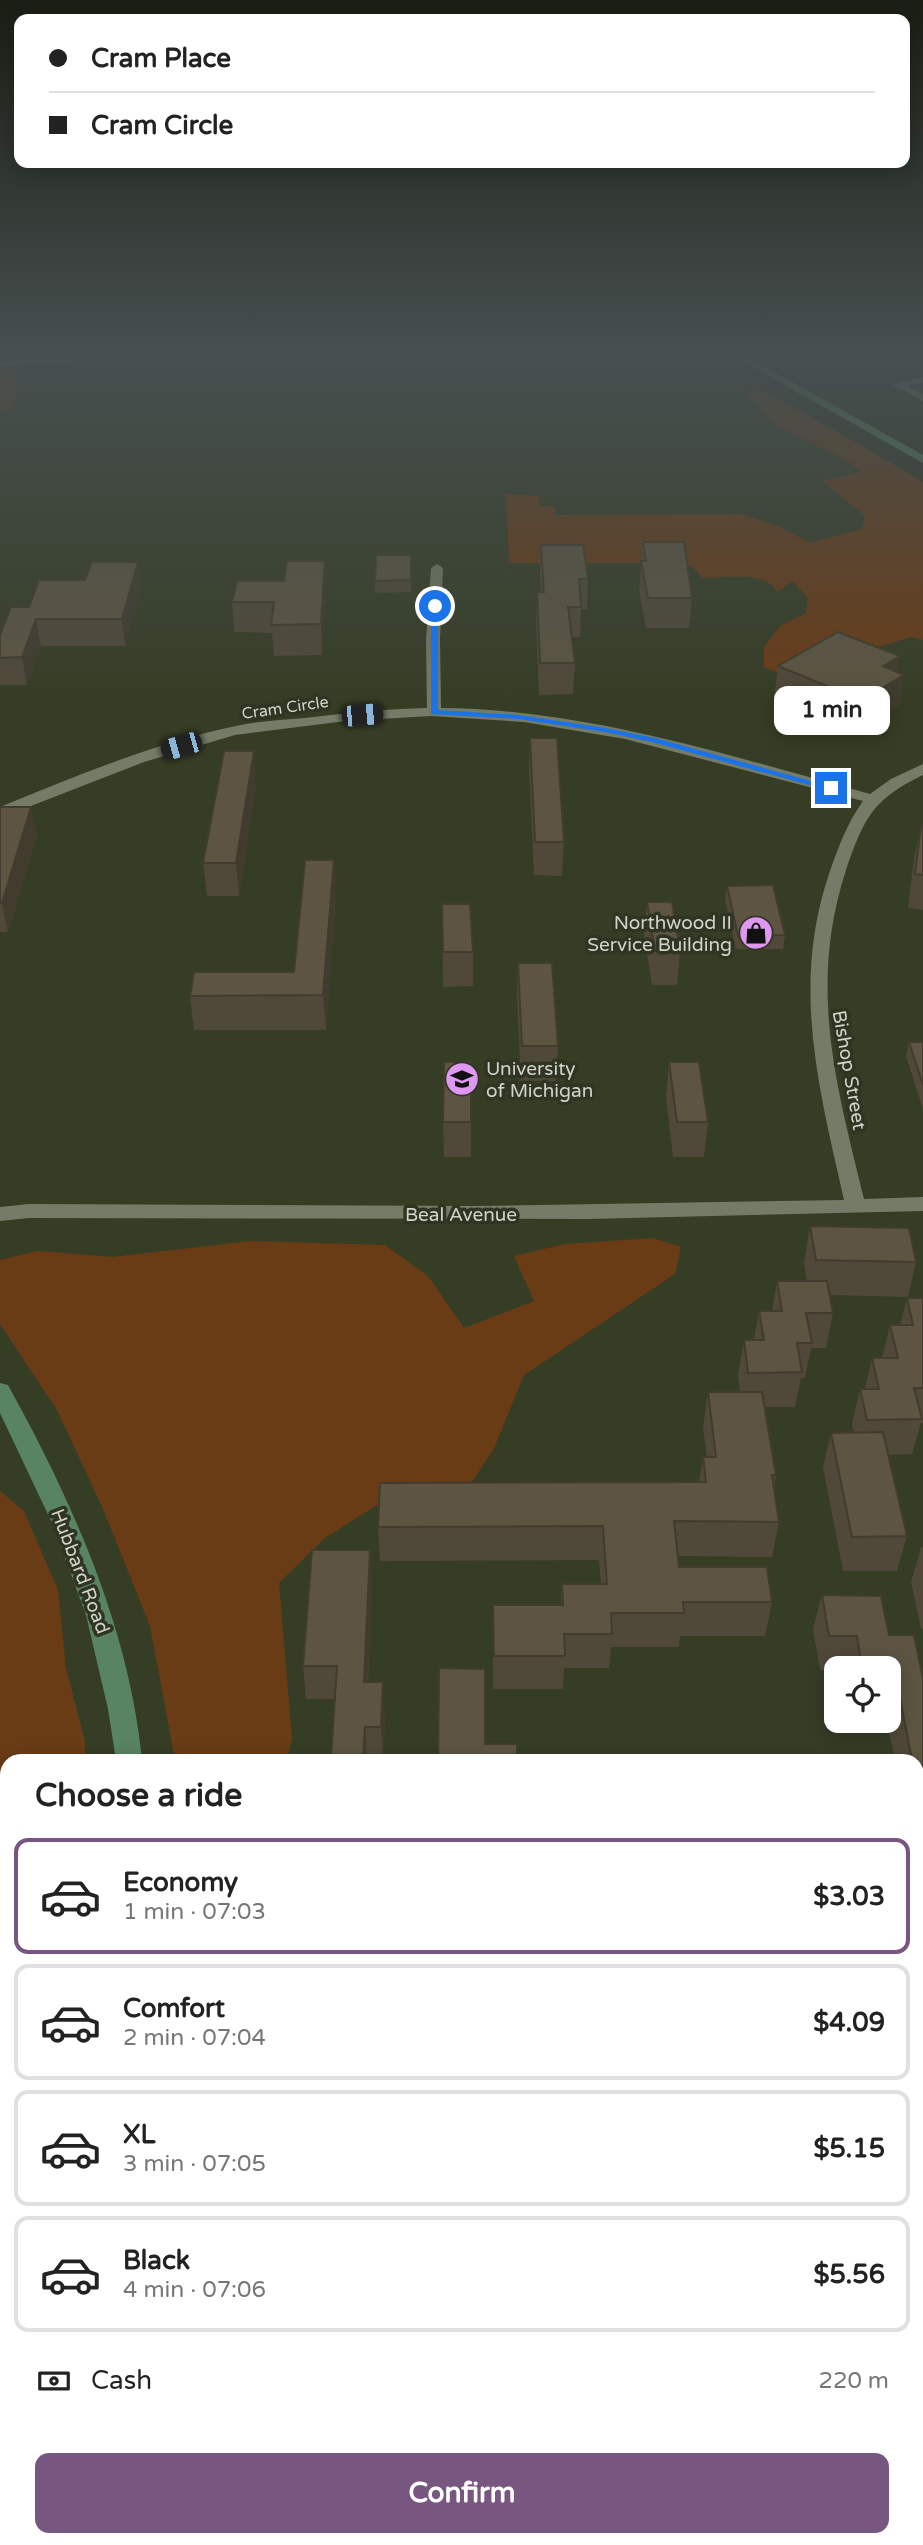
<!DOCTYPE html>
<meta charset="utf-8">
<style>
:root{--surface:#fff;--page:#f6f6f6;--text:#222;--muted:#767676;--line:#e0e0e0;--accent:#775780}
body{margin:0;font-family:"Varela Round",sans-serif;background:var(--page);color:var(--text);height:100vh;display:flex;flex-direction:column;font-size:26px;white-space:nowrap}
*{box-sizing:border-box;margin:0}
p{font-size:23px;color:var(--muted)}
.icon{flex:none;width:38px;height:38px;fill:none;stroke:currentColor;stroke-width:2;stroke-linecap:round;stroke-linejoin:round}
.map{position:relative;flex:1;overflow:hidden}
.sheet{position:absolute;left:0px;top:1754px;width:924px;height:793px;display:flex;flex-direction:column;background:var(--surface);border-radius:21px 21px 0 0;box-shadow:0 4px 18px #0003}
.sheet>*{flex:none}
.guide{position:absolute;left:14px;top:14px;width:896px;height:154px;border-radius:14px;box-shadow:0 4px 18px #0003;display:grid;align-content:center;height:154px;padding:0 35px;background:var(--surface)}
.buttons{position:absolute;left:824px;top:1656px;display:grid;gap:14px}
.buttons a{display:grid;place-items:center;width:77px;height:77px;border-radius:14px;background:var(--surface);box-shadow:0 4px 18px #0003;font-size:35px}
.end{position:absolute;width:32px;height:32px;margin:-16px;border:9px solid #1a73e8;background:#fff;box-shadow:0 0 0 4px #fff}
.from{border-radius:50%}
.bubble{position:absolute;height:49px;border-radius:14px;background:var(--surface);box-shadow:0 4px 18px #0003;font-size:23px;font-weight:700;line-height:49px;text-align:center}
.car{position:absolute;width:21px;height:42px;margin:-21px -10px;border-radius:9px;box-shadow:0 0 5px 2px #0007;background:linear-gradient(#222 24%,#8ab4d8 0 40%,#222 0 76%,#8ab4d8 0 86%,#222 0)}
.guide b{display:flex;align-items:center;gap:24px;height:66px;font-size:26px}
.guide b+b{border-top:2px solid var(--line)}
.guide i{width:18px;height:18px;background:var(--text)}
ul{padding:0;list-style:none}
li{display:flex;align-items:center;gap:21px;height:116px;margin:0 14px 10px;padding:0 21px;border:4px solid var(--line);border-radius:14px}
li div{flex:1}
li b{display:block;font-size:26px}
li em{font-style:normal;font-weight:700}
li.on{border-color:var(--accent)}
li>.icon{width:63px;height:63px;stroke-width:1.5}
h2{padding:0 35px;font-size:32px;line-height:84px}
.pay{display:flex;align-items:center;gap:18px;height:77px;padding:0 35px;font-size:26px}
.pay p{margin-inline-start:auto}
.cta{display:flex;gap:14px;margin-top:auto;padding:14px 35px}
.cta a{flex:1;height:80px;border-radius:14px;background:var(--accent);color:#fff;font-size:28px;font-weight:700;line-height:80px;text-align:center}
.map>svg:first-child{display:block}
.built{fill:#363d25;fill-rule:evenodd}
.green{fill:#693c16}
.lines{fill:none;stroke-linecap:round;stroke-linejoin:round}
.street{fill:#747b67;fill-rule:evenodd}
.secondary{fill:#588463;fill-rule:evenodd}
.wall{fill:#504939}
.shaded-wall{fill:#413c2e}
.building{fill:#5d5542;stroke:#413c2e;stroke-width:2}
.route{fill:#1a73e8}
.labels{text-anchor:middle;stroke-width:7;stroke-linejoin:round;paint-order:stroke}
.far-street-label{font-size:16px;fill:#d0d4c9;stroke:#2f3423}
.poi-label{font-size:19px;fill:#d0d4c9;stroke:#2f3423;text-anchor:end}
.street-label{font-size:19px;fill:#d0d4c9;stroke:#2f3423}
</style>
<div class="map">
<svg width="923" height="2545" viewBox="0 0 923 2545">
<rect width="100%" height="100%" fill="#2f3423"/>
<path class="built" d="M0,349H686L698,361L923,490V2545H0ZM836,1668H889V1720H836ZM7,1760H917V2539H7Z"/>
<g class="green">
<polygon points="0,369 13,371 16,385 19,385 11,412 0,412"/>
<path d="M759,389L845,436L923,482V640L911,637L882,646L818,656L780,674L764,667V647L780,626L806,613L808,598L793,581L777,592C767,570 723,578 703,578L693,567L680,563H509L506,495L509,494L539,496L540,506H554L556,515L740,514L776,525L810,543L862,529L865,516L822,481L862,472L848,461L776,425L745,395Z"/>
<polygon points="653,1238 681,1247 675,1274 524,1375 494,1448 460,1501 382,1502 325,1538 279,1583 292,1739 287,1760 175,1760 150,1626 103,1509 57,1410 0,1324 0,1260 37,1251 112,1257 251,1241 385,1245 428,1276 464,1328 534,1301 514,1256 565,1244"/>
<polygon points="0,1491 24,1511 58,1590 66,1668 85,1742 85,1760 7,1760 7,2255 0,2279"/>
</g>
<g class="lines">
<g class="street">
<polygon points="923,377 923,383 908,386 923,394 923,401 893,385"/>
<path d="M437,564L443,568L440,640L441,708C587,709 730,756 870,794L891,779L923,764V775C873,799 864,818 846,870C808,987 836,1084 864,1199L923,1197V1211L588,1219L29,1218L0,1221V1207L29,1204L476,1206L844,1200C819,1089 791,986 829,874C838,848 847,823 863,801L625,739L524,722L431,716L346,721L235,735L144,762L0,818V807C76,776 155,743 236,726C259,721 282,720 305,718C345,713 386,709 427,708L426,640L431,568Z"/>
<polygon points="923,2054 923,2084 917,2086 917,2056"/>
</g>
<g class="secondary">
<polygon points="155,349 195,349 190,352 0,367 0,361"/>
<polygon points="721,349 733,349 923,455 923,463"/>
<path d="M0,1383L8,1385C72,1501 129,1627 142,1760H116L108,1709L86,1615L53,1525L0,1413Z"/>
<polygon points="7,2510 7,2539 22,2539 20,2545 0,2545 0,2513"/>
</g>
</g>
<g class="wall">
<polygon points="783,349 834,349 833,356 827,356 827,360 803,360"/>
<polygon points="643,542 692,598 689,628 646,628 639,591"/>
<polygon points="541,545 588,579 587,609 581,609 580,637 572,637 575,663 573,694 539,695 536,622 537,592 541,592 540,575"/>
<polygon points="411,555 411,592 375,593 375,581"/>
<polygon points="325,561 326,590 322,655 274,656 272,633 234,632 232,602 284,581"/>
<polygon points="141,588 125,646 41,646 27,685 0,685 0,635 29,607"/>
<polygon points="778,666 897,672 904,675 899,706 856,732 774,697"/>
<polygon points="530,738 564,842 562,876 534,875 529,770"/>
<polygon points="256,784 239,896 207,896 203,863"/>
<polygon points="0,807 31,807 37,835 8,932 0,932"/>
<polygon points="921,825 923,825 923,910 908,908 914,858"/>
<polygon points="727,886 785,935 783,949 736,949 725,899"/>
<polygon points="336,894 326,1030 194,1030 190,996 294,972"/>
<polygon points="647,902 680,951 677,985 652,985 644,936"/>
<polygon points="442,904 473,952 473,986 443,987"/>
<polygon points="518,963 558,1046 556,1081 521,1081 517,998"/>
<polygon points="909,1042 923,1042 923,1109 906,1056"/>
<polygon points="471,1062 471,1157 444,1157 443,1122"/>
<polygon points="669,1062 708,1122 704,1157 673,1157 666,1096"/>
<polygon points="810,1226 916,1262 908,1297 830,1295 833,1313 826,1348 811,1348 805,1378 801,1378 795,1407 765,1407 776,1475 774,1486 779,1522 772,1557 678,1556 679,1567 772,1602 765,1636 680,1636 679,1647 611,1647 609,1668 564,1668 563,1689 493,1689 493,1605 561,1605 562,1584 601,1584 599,1560 380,1561 378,1527 699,1482 703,1457 707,1457 703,1427 708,1392 740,1392 738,1375 744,1340 754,1340 759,1311 772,1311 777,1281 807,1281 804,1262"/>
<polygon points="907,1298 923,1298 923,1423 921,1423 912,1454 888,1455 907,1536 897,1571 843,1571 823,1467 831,1433 854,1432 852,1424 860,1389 865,1389 872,1358 882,1358 890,1325 900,1325"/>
<polygon points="921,1547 923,1547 923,1629 921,1629 911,1582"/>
<polygon points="372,1584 368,1682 385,1715 383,1760 331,1757 335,1699 306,1699 303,1666"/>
<polygon points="822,1595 889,1635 923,1679 923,1838 917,1838 917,1760 895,1760 889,1731 858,1731 856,1720 889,1720 889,1668 836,1668 836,1670 820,1670 813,1629"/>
<polygon points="716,2539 849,2539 842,2545 719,2545"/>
</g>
<g class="shaded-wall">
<polygon points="325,561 326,590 322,655 321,624"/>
<polygon points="138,562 141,588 125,646 122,619"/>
<polygon points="36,619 41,646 27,685 22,657"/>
<polygon points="900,656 896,680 904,675 899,706 856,732 861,700 883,666"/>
<polygon points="254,751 256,784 239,896 236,863"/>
<polygon points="31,807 37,835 8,932 2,903"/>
<polygon points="334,860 336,894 326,1030 323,995"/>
<polygon points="370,1550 372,1584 366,1715 364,1682"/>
<polygon points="383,1682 385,1715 383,1760 381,1727"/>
<polygon points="365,1727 367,1760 363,1760"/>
<polygon points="923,2473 923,2480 917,2485 917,2477"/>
<polygon points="839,2539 849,2539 842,2545 832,2545"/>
</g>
<g class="building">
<polygon points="643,542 684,542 692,598 648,598 641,561 646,561"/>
<polygon points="541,545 583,545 588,579 579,579 581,607 568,607 575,663 540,663 537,592 544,592"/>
<polygon points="376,555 411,555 411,580 375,581"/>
<polygon points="287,561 325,561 321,624 271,625 274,602 232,602 237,581 284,581"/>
<polygon points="92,562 138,562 122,619 36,619 22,657 0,658 0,635 11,607 29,607 39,580 85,580"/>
<polygon points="838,632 900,656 883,666 904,675 861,700 778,666"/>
<polygon points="530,738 557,738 564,842 535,842"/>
<polygon points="224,751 254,751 236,863 203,863"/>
<polygon points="0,807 31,807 2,903 0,903"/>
<polygon points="921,825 923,825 923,875 915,874"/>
<polygon points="305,860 334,860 323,995 190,996 194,972 294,972"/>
<polygon points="773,885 785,935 738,936 727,886"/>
<polygon points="647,902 672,902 680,951 655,951"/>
<polygon points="442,904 470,904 473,952 443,952"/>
<polygon points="518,963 552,963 558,1046 522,1046"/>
<polygon points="909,1042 923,1042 923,1085"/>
<polygon points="444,1062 471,1062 471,1122 443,1122"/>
<polygon points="669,1062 699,1062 708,1122 677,1122"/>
<polygon points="810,1226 909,1228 916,1262 816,1260"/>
<polygon points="777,1281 827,1281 833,1313 806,1313 812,1343 797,1343 802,1372 748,1373 744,1340 764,1340 759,1311 782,1311"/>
<polygon points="907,1298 923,1298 923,1388 914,1388 922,1419 867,1420 860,1389 879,1389 872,1358 898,1358 890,1325 913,1325"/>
<polygon points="708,1392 762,1392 776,1475 772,1475 779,1522 674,1521 679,1567 767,1567 772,1602 683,1602 684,1613 611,1613 612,1634 564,1634 565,1656 494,1656 493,1605 563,1605 562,1584 607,1584 603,1526 378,1527 380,1483 706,1482 703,1457 716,1457"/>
<polygon points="883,1432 907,1536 852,1537 831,1433"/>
<polygon points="312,1550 370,1550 364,1682 383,1682 381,1727 365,1727 363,1760 299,1760 299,1757 331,1757 337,1666 303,1666"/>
<polygon points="822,1595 881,1596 889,1635 914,1635 923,1679 923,1806 921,1806 917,1786 917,1760 912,1760 900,1698 889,1698 889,1668 862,1668 857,1636 829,1636"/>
<polygon points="439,1668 485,1669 485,1744 517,1744 517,1760 438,1760"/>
<polygon points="923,2319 923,2473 917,2477 917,2324"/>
<polygon points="735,2539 839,2539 832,2545 738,2545"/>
</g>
<linearGradient id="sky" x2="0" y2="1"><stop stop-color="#1a1d13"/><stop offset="0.5" stop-color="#475050"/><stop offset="1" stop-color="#475050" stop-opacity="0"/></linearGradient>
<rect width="923" height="705" fill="url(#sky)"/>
<polygon class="route" points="435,604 438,606 438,710 519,715 605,728 655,738 836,788 831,791 652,742 605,732 519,719 431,714 431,606"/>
<defs>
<g id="shop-disc" transform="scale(1.75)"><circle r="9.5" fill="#de98f2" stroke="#2f3423"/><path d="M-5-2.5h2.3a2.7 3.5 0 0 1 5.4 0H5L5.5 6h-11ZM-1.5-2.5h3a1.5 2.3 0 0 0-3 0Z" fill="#111"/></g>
<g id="university-disc" transform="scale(1.75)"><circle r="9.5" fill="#de98f2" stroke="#2f3423"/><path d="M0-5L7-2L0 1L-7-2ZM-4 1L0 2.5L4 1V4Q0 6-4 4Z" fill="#111"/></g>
</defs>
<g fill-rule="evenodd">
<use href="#shop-disc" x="756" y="933"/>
<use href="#university-disc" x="462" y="1079"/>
</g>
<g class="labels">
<g class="far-street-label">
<text transform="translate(285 707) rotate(-8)" y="6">Cram Circle</text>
</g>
<g class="poi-label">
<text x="732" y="929">Northwood II<tspan x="732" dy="22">Service Building</tspan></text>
<text x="486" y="1075" text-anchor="start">University<tspan x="486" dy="22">of Michigan</tspan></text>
</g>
<g class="street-label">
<text transform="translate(850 1070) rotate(80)" y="7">Bishop Street</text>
<text x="461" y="1221">Beal Avenue</text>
<text transform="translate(81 1571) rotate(69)" y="7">Hubbard Road</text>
</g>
</g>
</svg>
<div class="buttons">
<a><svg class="icon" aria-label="locate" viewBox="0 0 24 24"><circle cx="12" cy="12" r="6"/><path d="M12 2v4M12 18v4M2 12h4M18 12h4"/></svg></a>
</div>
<i class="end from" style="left:435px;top:606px"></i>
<i class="end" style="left:831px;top:788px"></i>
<div class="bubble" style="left:774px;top:686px;width:116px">1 min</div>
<i class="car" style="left:362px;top:715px;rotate:85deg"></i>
<i class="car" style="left:181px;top:746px;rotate:254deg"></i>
<div class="guide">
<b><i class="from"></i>Cram Place</b>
<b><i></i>Cram Circle</b>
</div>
<section class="sheet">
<h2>Choose a ride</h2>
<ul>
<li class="on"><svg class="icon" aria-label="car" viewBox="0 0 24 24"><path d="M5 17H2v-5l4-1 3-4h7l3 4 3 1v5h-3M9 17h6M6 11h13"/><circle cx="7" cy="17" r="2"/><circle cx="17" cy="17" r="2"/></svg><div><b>Economy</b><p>1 min · 07:03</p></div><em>$3.03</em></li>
<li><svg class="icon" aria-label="car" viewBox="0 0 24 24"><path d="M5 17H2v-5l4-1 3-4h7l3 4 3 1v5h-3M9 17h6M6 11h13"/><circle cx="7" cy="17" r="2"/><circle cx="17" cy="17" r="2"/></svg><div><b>Comfort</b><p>2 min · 07:04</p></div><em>$4.09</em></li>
<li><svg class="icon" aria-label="car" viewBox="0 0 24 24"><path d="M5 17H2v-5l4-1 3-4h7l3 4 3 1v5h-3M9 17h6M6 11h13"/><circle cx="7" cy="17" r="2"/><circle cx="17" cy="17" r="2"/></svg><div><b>XL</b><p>3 min · 07:05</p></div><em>$5.15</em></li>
<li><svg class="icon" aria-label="car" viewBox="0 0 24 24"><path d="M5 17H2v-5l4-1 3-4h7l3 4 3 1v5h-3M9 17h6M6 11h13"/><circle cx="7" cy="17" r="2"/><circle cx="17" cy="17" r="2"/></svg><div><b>Black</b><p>4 min · 07:06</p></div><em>$5.56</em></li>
</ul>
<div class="pay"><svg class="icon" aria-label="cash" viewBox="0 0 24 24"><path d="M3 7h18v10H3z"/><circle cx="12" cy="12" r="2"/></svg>Cash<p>220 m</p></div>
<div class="cta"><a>Confirm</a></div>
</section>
</div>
